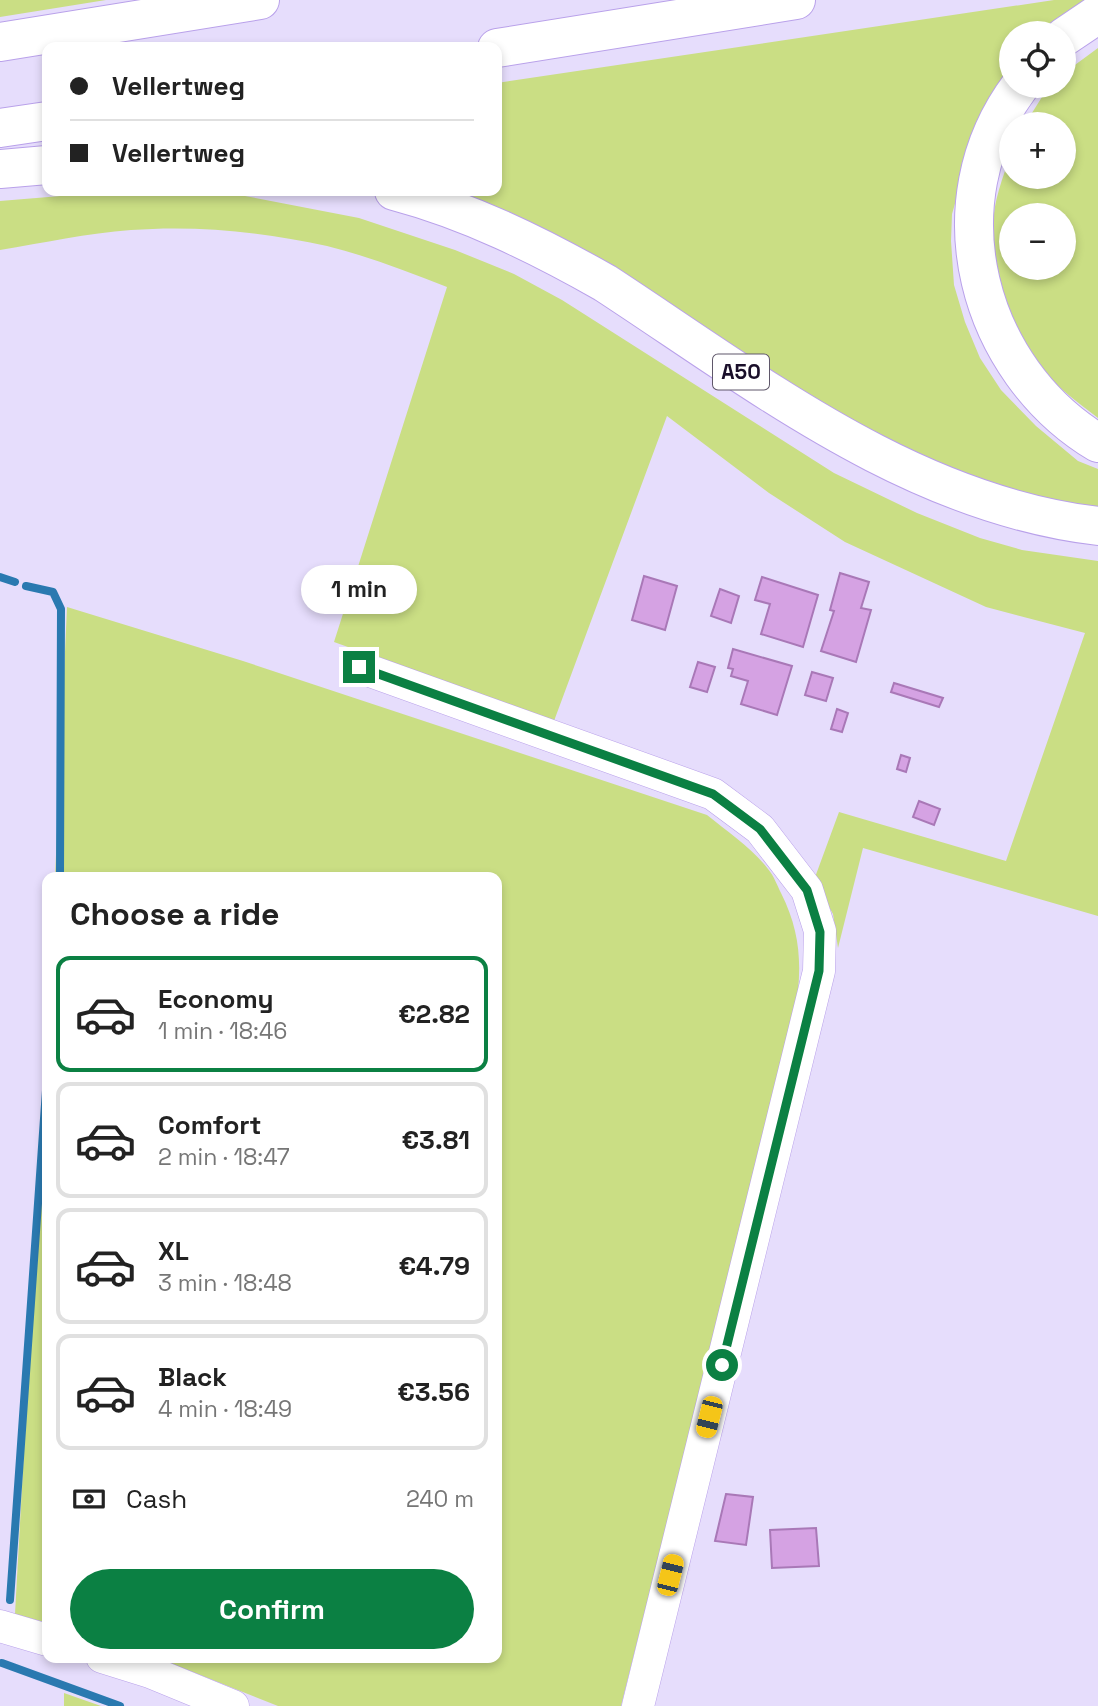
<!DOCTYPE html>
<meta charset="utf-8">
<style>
:root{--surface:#fff;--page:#f6f6f6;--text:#222;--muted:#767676;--line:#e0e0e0;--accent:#0b8043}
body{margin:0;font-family:"Space Grotesk",sans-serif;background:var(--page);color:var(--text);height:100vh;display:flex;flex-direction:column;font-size:26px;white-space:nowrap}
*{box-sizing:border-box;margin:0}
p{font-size:23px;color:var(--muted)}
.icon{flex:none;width:38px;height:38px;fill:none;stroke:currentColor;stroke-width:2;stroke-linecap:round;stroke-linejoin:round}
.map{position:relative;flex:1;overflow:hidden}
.details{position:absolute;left:42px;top:872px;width:460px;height:791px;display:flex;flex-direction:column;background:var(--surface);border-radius:14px;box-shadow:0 4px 10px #0003}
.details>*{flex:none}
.top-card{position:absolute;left:42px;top:42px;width:460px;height:154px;border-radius:14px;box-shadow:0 4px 10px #0003;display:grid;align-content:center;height:154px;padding:0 28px;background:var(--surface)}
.tools{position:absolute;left:999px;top:21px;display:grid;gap:14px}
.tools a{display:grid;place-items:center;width:77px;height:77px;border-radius:50%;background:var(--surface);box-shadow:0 4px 10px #0003;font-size:35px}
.end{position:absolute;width:32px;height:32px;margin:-16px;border:9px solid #0b8043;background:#fff;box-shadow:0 0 0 4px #fff}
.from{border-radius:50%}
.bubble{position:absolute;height:49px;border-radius:24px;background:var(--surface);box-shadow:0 4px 10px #0003;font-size:23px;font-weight:700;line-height:49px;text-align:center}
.car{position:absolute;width:21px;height:42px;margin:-21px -10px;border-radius:9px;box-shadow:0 0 5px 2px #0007;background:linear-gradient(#f5c518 24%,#345 0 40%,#f5c518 0 76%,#345 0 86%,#f5c518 0)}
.top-card b{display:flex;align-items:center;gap:24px;height:66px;font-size:26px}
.top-card b+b{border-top:2px solid var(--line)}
.top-card i{width:18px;height:18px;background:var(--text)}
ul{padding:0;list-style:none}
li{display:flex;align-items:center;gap:21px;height:116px;margin:0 14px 10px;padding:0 14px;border:4px solid var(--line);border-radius:14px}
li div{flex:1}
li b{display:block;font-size:26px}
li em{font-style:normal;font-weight:700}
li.current{border-color:var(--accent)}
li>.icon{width:63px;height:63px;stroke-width:1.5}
h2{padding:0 28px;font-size:32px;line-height:84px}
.pay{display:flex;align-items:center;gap:18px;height:77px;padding:0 28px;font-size:26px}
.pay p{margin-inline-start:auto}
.action{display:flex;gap:14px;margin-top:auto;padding:14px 28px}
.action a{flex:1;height:80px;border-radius:42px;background:var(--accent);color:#fff;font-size:28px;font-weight:700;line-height:80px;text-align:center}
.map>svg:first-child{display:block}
.green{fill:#cade84;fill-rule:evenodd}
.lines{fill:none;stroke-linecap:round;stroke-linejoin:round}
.stream{stroke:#2a79b0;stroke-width:8}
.building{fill:#d5a2e3;stroke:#a978b7;stroke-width:2}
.minor-casing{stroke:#b9a1ea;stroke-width:33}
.highway-casing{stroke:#b9a1ea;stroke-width:40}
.minor{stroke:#fff;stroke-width:32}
.highway{stroke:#fff;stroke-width:38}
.route{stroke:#0b8043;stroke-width:9}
.labels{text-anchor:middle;stroke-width:6;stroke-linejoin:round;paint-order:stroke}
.shield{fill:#fff;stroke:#5f576a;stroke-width:2}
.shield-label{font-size:21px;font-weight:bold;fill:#1a0f2a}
</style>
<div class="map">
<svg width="1098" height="1706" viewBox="0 0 1098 1706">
<rect width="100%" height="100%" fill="#e6ddfc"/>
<g class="green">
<polygon points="0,0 106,0 0,17"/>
<polygon points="1054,0 1098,0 1056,33 1012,33 1011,76 970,152 952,214 951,241 954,285 965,322 980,358 1001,390 1036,426 1078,461 1098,469 1098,521 949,482 429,191 497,191 497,83"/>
<path d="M1098,48V418C1076,401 1051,383 1034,360C1007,324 994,272 993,227C993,202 1003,177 1011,154L1012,177H1064V124H1025L1042,97L1052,86H1064V73ZM1012,215H1064V268H1012Z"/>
<path d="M121,191H176L245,196L359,218L455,250L514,274L562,300L834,473L917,513L980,538L1022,550L1098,561V916L863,848L838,948L833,914L814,880L839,812L1006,861L1085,633L986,607L845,542L769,493L667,416L554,721L334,642L447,287C408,272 368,256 327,246C263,232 197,225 131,230C88,233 43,243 0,250V201Z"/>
<path d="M67,607L243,661L707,815C728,832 752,848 768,869C774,876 777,885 781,893C802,935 802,969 795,1014L621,1706H278L155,1657H497V877H55Z"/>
<polygon points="47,1032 47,1623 15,1614"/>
<polygon points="64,1693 101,1706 102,1706 64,1706"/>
</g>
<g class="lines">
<g class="stream">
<polyline points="0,577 15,582"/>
<polyline points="26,586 53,592 61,609 60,877"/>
<polyline points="10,1600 47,1076"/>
<polyline points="2,1663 120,1706"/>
</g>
</g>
<g class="building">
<polygon points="840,573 869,582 861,608 871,610 856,662 821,651 834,611 830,610"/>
<polygon points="644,576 677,586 665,630 632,620"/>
<polygon points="762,577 818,595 803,647 761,634 770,604 755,600"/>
<polygon points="720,589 739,596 731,623 711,616"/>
<polygon points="733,649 792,666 777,715 741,704 748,681 731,676 733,669 728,668"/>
<polygon points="698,662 715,667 707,692 690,687"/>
<polygon points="812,672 833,678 826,701 805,695"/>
<polygon points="894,683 943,698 939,707 891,692"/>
<polygon points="837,709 848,713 842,732 831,729"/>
<polygon points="901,755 910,758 906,772 897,769"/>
<polygon points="919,801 940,809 934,825 913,817"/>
<polygon points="726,1494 753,1497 746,1545 715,1541"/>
<polygon points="816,1528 819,1566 772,1568 770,1530"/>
</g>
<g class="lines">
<g class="minor-casing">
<g id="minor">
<polyline points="359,667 713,794 760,829 807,890 820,931 819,971 638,1706"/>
<polyline points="0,1626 47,1640"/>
<polyline points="102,1657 150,1672 233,1706"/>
</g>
</g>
<g class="highway-casing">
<g id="highway">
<polyline points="1064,37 1098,14"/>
<polyline points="0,42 260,0"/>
<polyline points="497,48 796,0"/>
<path d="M1020,86C932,203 977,370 1098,443"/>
<polyline points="0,128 47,121"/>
<polyline points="0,169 47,165"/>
<path d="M394,191C469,211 538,245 605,283C758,383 911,504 1098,526"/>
</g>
</g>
<use href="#minor" class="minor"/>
<use href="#highway" class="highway"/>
</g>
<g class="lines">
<polyline class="route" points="359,667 713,794 760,829 807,890 820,932 819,971 722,1365"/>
</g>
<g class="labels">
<rect class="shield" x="713" y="354.5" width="56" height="35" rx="5"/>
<g class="shield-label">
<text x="741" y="379">A50</text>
</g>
</g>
</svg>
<div class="tools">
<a><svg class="icon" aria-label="locate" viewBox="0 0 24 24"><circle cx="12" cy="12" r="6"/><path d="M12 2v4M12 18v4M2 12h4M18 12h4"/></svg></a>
<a>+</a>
<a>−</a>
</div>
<i class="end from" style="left:722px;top:1365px"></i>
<i class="end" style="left:359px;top:667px"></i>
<div class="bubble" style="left:301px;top:565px;width:116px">1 min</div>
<i class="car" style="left:709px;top:1417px;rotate:194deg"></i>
<i class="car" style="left:670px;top:1575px;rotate:14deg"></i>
<div class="top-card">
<b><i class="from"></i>Vellertweg</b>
<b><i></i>Vellertweg</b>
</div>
<section class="details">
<h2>Choose a ride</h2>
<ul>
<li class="current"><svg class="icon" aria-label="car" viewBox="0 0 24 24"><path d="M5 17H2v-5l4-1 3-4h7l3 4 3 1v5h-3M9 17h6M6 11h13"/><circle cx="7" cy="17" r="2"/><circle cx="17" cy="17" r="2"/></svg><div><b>Economy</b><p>1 min · 18:46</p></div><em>€2.82</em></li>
<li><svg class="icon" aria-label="car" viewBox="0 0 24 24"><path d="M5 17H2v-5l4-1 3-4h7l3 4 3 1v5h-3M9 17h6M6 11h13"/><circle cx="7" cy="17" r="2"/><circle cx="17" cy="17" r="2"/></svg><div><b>Comfort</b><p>2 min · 18:47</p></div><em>€3.81</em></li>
<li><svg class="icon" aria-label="car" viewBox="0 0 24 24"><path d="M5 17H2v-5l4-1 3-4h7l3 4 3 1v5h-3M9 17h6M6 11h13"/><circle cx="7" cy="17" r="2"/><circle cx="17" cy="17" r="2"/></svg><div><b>XL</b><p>3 min · 18:48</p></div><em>€4.79</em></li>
<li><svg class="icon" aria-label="car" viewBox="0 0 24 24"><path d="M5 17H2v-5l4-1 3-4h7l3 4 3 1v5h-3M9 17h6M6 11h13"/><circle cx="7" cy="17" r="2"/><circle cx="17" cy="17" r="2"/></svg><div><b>Black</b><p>4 min · 18:49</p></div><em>€3.56</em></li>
</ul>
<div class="pay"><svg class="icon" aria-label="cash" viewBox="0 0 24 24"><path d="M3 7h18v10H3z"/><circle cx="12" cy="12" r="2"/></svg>Cash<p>240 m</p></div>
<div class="action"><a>Confirm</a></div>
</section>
</div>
